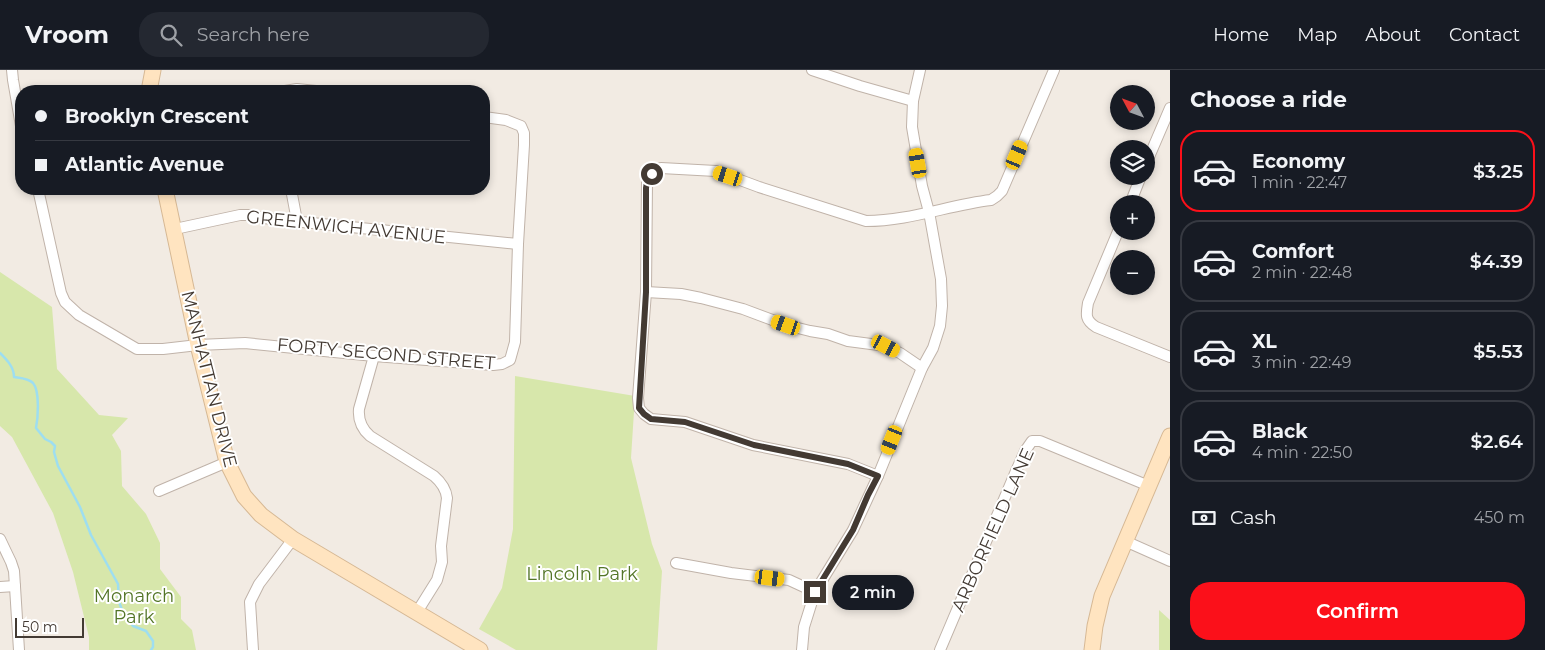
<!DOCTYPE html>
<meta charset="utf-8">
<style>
:root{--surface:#171b24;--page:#242831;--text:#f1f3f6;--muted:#9ea1a6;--line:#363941;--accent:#fb101a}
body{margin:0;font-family:Montserrat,sans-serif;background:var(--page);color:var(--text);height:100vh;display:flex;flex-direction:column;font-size:19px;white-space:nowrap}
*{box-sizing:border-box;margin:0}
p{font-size:16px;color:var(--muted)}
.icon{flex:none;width:28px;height:28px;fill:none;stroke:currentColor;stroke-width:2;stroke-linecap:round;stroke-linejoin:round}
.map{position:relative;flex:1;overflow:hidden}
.sheet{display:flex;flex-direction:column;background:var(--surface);width:375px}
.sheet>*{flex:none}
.guide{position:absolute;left:15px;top:15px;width:475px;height:110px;border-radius:20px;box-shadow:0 2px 8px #0003;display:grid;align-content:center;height:110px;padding:0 20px;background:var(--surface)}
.needle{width:32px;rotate:311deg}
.tools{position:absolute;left:1110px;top:15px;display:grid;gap:10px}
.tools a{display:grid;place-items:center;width:45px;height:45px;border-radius:50%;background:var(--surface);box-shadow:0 2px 8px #0003;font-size:25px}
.scale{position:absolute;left:15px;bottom:12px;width:69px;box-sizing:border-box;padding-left:5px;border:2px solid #433a33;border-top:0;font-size:14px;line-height:18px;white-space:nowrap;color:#433a33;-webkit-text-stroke:4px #fff;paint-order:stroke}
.end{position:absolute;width:22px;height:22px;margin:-11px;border:6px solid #433a33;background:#fff;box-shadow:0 0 0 2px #fff}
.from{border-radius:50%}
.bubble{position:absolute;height:35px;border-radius:18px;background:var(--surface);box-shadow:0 2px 8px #0003;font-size:16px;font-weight:600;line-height:35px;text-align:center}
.car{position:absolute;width:15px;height:30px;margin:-15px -8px;border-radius:6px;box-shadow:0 0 4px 1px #0007;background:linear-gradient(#f5c518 24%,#345 0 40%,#f5c518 0 76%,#345 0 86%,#f5c518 0)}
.guide b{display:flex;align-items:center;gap:18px;height:48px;font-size:19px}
.guide b+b{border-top:1px solid var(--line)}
.guide i{width:12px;height:12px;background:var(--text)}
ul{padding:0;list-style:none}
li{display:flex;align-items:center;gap:15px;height:82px;margin:0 10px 8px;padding:0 10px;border:2px solid var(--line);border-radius:20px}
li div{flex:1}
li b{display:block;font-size:19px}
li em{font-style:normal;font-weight:600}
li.on{border-color:var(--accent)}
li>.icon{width:45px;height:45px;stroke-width:1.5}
h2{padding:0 20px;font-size:22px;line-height:60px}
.pay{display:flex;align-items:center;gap:12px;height:55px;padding:0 20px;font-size:19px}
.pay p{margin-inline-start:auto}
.primary-button{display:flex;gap:10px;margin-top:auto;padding:10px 20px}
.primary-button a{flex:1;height:58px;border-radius:20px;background:var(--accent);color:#fff;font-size:20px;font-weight:600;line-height:58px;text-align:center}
header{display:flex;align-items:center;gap:30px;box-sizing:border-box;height:70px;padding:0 25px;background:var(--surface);border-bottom:1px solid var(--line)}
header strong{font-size:24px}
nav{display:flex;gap:28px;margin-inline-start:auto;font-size:18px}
.search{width:350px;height:45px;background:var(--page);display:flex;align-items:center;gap:12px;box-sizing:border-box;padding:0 18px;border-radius:20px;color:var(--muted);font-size:19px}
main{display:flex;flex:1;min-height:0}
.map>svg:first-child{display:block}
.green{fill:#d7e7ab}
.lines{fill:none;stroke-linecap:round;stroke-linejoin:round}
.stream{stroke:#9edef0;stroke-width:2.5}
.street-casing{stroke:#c0b3a9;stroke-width:12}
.secondary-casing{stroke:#d6b894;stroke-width:17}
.street{stroke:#fff;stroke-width:10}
.secondary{stroke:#ffe4c0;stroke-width:15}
.route{stroke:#433a33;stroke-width:6}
.labels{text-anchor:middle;stroke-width:4;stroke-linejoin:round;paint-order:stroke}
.street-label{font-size:18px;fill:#433a33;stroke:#fff}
.park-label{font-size:18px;fill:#537527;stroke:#fff}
</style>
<header>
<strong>Vroom</strong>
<div class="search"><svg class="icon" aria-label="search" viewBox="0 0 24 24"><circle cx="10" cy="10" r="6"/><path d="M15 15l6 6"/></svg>Search here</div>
<nav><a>Home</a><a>Map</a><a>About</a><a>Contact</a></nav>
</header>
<main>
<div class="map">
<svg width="1170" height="580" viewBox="0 0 1170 580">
<rect width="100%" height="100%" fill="#f2ebe3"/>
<g class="green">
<polygon points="0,202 52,237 57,299 99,345 128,348 112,365 121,381 122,416 146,444 160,473 160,499 181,527 181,549 192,560 196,580 89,580 89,567 73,502 53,443 12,367 0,356"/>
<polygon points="515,306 635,326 631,388 652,474 662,501 657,580 516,580 479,559 502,518 513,459"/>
<polygon points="1159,540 1170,550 1170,580 1159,580"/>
</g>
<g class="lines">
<path class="stream" d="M0,283C7,290 14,297 14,307C21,308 28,308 33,313C40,321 38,348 36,358L45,369L51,372L55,376L54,382L58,396L80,437L91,465L118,514L119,532L124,545L133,556L146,561L153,571V577L151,580"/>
<g class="street-casing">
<g id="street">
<polyline points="12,0 13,10 21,56"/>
<polyline points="812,0 860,16 913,31"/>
<polyline points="285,21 297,19 316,21"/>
<polyline points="1146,94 1170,38"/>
<polyline points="38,119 61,223 65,232 79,245 137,279 163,279 198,275 245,273 374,286 493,295 502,294 510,290 515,272 518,174 524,75 524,63 521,56 506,50 484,47"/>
<polyline points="291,119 297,151"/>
<polyline points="1130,134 1141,106"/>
<polyline points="175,159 240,145 249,145 263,148 518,174"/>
<path d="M1119,159L1088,233C1086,245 1085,250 1096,257L1170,287"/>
<polyline points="646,222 681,224 701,228 743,239 786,255 810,261 828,264 848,271 886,276 900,283 922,298"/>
<path d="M374,286L359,339C358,350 362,359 370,366L434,406C441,412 446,419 447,428L441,476L442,492L437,510L417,542"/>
<path d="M878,406L848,394L753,375L685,352L651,349L644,344L639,338L638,328L646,222L647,112L652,103L661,98L716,101L759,117L866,151C909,151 949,135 991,130L997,126L1002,121L1054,0"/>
<polyline points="159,421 227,392"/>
<polyline points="0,469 11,492 14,501 19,580"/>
<polyline points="1125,471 1170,491"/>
<polyline points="676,493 731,503 789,510 815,522"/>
<polyline points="0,517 15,516"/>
<polyline points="253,580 250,532 259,514 293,469"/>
<polyline points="802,580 804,557 815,522 853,460 878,406 922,298 933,278 940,256 942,236 941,209 929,142 922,116 912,57 913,31 920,0"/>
<polyline points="940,580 1016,401 1025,381 1032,371 1040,371 1149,416"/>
</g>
</g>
<g class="secondary-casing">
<g id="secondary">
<polyline points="149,21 153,0"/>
<polyline points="165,119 198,275 227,392 244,426 261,445 293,469 480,580"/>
<polyline points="1092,580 1095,556 1102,526 1170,366"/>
</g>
</g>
<use href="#street" class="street"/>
<use href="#secondary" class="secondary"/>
</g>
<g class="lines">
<polyline class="route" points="652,104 647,112 646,118 646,222 639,338 644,344 651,349 685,352 754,375 848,394 878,406 868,425 853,460 815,522"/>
</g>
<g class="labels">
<g class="street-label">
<text transform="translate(346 157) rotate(6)" y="6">GREENWICH AVENUE</text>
<text transform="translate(386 284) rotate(5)" y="6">FORTY SECOND STREET</text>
<text transform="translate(209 309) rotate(76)" y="6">MANHATTAN DRIVE</text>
<text transform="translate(993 460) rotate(-66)" y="6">ARBORFIELD LANE</text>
</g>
<g class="park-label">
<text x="582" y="510">Lincoln Park</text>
<text x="134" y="532">Monarch<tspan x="134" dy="21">Park</tspan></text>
</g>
</g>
</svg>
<div class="tools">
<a><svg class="needle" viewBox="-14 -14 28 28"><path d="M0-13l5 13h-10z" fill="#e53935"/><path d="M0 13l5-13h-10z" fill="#9ea1a6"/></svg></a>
<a><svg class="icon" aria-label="layers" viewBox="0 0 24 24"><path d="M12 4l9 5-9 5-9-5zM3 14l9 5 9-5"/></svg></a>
<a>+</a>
<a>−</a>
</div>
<div class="scale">50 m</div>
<i class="end from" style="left:652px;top:104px"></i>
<i class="end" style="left:815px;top:522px"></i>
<div class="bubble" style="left:832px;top:505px;width:82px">2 min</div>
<i class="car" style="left:1017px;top:85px;rotate:23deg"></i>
<i class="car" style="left:918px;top:93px;rotate:350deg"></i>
<i class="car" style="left:728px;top:106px;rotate:288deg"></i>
<i class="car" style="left:786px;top:255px;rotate:289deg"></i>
<i class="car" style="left:886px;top:276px;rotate:117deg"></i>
<i class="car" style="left:892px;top:370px;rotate:202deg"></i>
<i class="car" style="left:770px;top:508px;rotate:97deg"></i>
<div class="guide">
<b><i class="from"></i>Brooklyn Crescent</b>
<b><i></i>Atlantic Avenue</b>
</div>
</div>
<section class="sheet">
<h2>Choose a ride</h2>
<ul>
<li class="on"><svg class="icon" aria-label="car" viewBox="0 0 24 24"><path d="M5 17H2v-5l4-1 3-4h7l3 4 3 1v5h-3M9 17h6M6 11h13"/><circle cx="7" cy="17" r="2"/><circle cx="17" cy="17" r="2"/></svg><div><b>Economy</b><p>1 min · 22:47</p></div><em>$3.25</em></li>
<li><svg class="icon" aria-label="car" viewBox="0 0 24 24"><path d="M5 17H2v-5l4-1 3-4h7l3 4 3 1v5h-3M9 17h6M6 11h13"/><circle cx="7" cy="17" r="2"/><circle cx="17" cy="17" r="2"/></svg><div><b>Comfort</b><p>2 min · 22:48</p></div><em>$4.39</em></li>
<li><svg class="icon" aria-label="car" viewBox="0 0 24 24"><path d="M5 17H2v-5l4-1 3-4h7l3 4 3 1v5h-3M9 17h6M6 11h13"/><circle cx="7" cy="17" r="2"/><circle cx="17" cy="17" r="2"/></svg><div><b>XL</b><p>3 min · 22:49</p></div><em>$5.53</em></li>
<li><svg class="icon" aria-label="car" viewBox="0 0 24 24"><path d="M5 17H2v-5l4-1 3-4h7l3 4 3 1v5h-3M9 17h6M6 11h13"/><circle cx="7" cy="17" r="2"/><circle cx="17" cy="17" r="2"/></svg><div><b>Black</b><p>4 min · 22:50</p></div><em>$2.64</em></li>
</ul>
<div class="pay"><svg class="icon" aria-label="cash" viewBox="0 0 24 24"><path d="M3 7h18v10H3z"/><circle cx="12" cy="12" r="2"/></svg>Cash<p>450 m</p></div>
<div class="primary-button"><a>Confirm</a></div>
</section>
</main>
